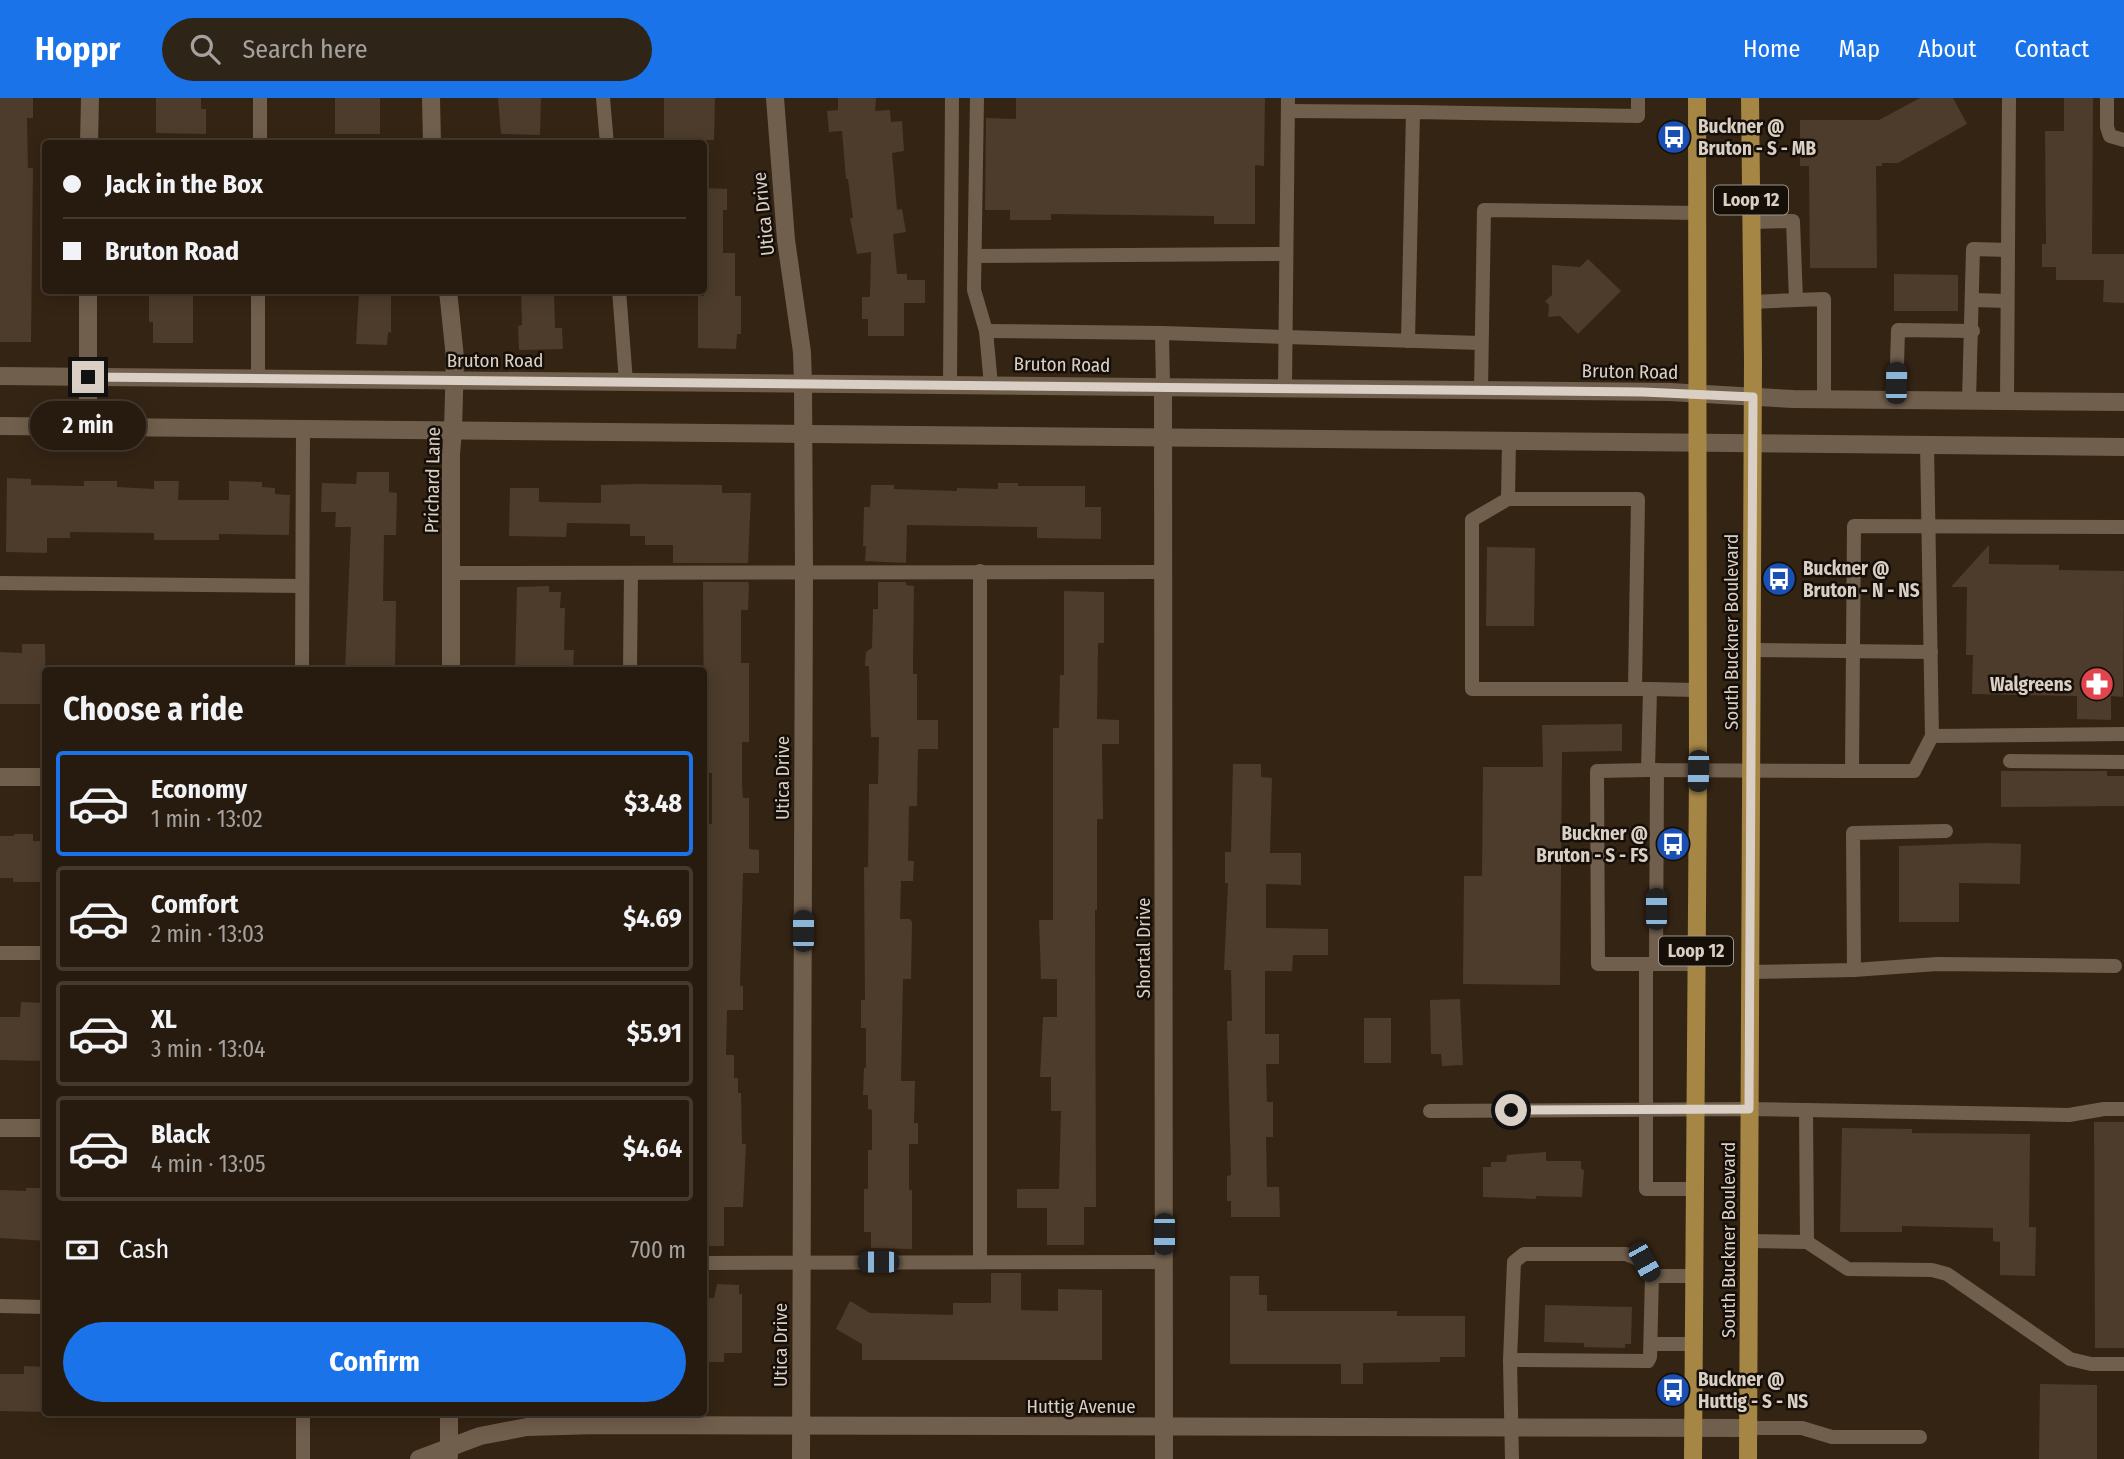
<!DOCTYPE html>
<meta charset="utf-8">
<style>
:root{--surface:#271b0f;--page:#2f2418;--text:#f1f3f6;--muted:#a4a19e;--line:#43392f;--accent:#1a73e8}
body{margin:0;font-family:"Fira Sans Condensed",sans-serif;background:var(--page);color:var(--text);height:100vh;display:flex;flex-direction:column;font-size:26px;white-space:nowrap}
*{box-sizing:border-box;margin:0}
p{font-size:23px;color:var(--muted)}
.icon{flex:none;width:38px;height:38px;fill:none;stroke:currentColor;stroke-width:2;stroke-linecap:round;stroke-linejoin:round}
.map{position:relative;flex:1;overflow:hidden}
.drawer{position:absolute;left:42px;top:569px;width:665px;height:749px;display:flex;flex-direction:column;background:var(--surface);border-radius:7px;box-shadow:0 4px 18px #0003,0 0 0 2px var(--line)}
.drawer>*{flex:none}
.banner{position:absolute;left:42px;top:42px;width:665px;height:154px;border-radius:7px;box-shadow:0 4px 18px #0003,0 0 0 2px var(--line);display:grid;align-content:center;height:154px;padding:0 21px;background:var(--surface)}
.end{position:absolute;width:32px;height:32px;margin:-16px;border:9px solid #d9cfc5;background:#111;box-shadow:0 0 0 4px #111}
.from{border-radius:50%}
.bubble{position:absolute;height:49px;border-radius:24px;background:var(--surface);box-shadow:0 4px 18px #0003,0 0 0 2px var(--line);font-size:23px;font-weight:700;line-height:49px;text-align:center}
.car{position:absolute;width:21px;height:42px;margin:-21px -10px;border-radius:9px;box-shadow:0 0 5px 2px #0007;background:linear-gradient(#222 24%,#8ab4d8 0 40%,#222 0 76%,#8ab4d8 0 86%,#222 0)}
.banner b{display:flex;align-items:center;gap:24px;height:66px;font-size:26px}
.banner b+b{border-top:2px solid var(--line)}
.banner i{width:18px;height:18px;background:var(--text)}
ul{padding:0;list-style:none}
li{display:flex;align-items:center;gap:21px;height:105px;margin:0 14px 10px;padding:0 7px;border:4px solid var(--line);border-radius:7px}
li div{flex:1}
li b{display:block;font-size:26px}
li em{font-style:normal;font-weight:700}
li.on{border-color:var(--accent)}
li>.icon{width:63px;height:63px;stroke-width:1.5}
h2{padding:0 21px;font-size:32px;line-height:84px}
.pay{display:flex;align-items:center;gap:18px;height:77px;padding:0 21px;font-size:26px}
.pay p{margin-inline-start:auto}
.button{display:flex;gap:14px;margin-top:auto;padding:14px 21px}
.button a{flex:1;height:80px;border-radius:42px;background:var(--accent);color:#fff;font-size:28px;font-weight:700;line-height:80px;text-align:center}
header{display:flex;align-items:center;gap:42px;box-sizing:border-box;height:98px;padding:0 35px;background:var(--accent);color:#fff}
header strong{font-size:33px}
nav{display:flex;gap:38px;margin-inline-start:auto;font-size:24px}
.search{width:490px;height:63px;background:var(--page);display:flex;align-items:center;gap:18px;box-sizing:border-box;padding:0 24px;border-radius:38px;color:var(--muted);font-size:26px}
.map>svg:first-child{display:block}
.building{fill:#4d3c2b}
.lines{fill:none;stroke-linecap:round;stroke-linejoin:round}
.service{stroke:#715f4d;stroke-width:14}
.minor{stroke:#715f4d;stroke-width:18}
.tertiary{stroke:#715f4d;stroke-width:18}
.secondary{stroke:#715f4d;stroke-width:18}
.primary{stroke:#a58645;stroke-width:18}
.route{stroke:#d9cfc5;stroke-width:9}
.labels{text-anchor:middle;stroke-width:5;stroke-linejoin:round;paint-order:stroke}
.shield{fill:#160f08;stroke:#9e958c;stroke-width:2}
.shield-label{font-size:18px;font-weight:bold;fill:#d9cfc5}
.poi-label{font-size:19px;font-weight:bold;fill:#d9cfc5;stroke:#160f08;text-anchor:start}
.street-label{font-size:19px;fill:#d9cfc5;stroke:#160f08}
</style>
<header>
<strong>Hoppr</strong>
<div class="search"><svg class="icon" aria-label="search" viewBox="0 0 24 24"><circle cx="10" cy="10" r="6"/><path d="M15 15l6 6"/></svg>Search here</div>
<nav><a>Home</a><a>Map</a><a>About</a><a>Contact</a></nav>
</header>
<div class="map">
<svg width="2124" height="1361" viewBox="0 0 2124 1361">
<rect width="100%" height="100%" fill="#342414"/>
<g class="building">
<polygon points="0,0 33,0 33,20 27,20 28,70 33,70 31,244 0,244"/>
<polygon points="156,0 201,0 201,11 206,11 206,36 156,35"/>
<rect x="335" y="0" width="45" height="36"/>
<polygon points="498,0 541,0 540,37 501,36"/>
<polygon points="664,0 715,0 714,42 664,42"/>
<polygon points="838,0 876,0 875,13 890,12 891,24 902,23 904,53 892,55 897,112 902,111 906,134 893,136 897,176 907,176 907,182 925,182 925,205 904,205 904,238 868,238 868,221 862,221 862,199 870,199 871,154 857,156 850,120 853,120 848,81 846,81 842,33 829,34 827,13 838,12"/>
<polygon points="1016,0 1265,0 1264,68 1255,67 1255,126 1214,126 1214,118 1051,116 1051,122 1010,122 1010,112 985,112 986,20 1016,21"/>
<polygon points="1920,0 1953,0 1967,26 1898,65 1882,65 1882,68 1876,68 1877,170 1810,170 1809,68 1800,68 1800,22 1879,22"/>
<polygon points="2064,0 2093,0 2092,156 2124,156 2124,205 2103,204 2104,182 2056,182 2056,169 2042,169 2042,146 2046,146 2045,33 2064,33"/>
<polygon points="704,90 727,91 727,112 723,112 723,155 735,155 735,198 741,198 741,236 737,236 736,251 698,250 698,198 704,198"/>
<polygon points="1588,161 1621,193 1578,236 1560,218 1548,219 1549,207 1545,203 1552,197 1552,167 1580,169"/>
<polygon points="1894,176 1958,177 1958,213 1894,213"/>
<polygon points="149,192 193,192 193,245 153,245 153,224 149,224"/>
<polygon points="521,192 554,192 555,230 562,230 563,251 519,252 518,228 522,227"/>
<polygon points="359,195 391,197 391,235 388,234 387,247 356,246"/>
<polygon points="357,374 389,374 389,394 397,395 396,437 384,437 383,503 396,503 395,572 345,572 351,429 335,429 336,414 321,414 322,385 356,386"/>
<polygon points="7,380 31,381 31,387 84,388 84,383 117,383 117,389 154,391 154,383 179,383 178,402 229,402 229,383 262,384 262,389 275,390 275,396 290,397 289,437 219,436 219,442 154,442 154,435 70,434 70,440 47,440 47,455 6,454"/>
<polygon points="998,385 1018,385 1018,388 1085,388 1085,409 1101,409 1101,441 1037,440 1037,429 907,427 906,465 865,463 866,448 863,448 864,409 870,409 871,387 894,387 894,391 957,393 957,390 998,391"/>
<polygon points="638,386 722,387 722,395 751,395 748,465 673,465 673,447 645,447 645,438 630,438 630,426 567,425 566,439 509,438 510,390 539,390 539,404 601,405 601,387"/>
<polygon points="1989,447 1989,466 2059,467 2059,472 2124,473 2123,599 2111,598 2111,622 2077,621 2077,598 1972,596 1973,557 1966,557 1967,489 1951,489"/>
<polygon points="1487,449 1535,450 1534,528 1486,528"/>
<polygon points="703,484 748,484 749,487 748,512 741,512 741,565 749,565 749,644 742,644 742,687 743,700 749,700 749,751 759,752 759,775 743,775 740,888 743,888 743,912 727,912 726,957 734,957 734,980 738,980 738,995 741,995 742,1046 746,1046 743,1109 724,1109 724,1148 704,1148 704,1092 707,1092 709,1015 704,1015 704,726 712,726 712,675 706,675 706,642 704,643"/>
<polygon points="878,484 906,484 906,487 914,488 913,565 913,576 917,576 917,622 938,622 938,651 918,651 917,708 909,708 908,763 914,763 913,783 901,783 900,821 910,821 912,824 911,881 903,881 901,983 915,983 914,1025 918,1025 918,1046 909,1046 909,1092 912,1092 912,1151 871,1150 871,1134 864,1134 864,1091 868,1091 868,1052 872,1052 872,1012 868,1011 868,997 863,997 864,970 866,970 866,930 861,930 861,902 865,902 864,769 868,769 869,686 878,686 879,639 871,639 869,568 865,568 866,554 872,550 873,511 878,511"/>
<polygon points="549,488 549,494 561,494 560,510 565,510 564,552 574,552 573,572 515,572 517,489"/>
<polygon points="1064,493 1104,494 1104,545 1098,545 1097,621 1119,622 1119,646 1102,646 1103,721 1097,721 1097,812 1095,812 1096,1109 1084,1109 1084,1147 1047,1147 1047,1110 1017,1110 1017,1091 1059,1091 1061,1013 1051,1013 1051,979 1040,979 1043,919 1057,919 1057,881 1041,881 1039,822 1053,822 1053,630 1059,630 1060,577 1064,577"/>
<polygon points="22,546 45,546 46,606 0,606 0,554 22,555"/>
<polygon points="1622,626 1622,653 1562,654 1560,887 1463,886 1464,778 1482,778 1483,669 1543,669 1542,627"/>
<polygon points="1233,666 1261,666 1261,679 1272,680 1270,755 1301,755 1301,787 1266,786 1266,830 1328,831 1328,857 1293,857 1292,873 1265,873 1265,936 1279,936 1279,966 1266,966 1267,1004 1273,1004 1273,1039 1266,1039 1267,1089 1279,1089 1280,1119 1231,1119 1231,1103 1227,1103 1227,1078 1231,1077 1227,923 1232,923 1231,872 1224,872 1228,785 1225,785 1225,754 1231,754"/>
<polygon points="2001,673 2107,673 2107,678 2124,678 2124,708 2001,709"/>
<polygon points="14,736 33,736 33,743 41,743 41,745 46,746 46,784 13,784 13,780 0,780 0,738 14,738"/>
<polygon points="1988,745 2021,746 2020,786 1959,785 1959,824 1899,824 1899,748"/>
<polygon points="1460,901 1463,967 1442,968 1441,956 1431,956 1430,902"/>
<polygon points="21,904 46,905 46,963 0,962 0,919 20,919"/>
<rect x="1364" y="920" width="27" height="45"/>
<polygon points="2094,1024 2124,1024 2124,1250 2095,1250"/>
<polygon points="1842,1030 1912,1031 1912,1035 2030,1036 2029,1129 2036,1129 2035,1178 2000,1177 2000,1144 1993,1143 1993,1130 1902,1128 1902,1134 1840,1134"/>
<polygon points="1546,1054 1546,1063 1581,1063 1581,1071 1584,1072 1582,1099 1536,1098 1536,1101 1483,1099 1483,1069 1491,1069 1491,1064 1506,1064 1507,1057"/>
<polygon points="26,1090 46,1090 46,1143 0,1140 0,1092 26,1093"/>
<polygon points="991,1175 1021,1175 1021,1212 1058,1213 1058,1191 1102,1192 1102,1262 862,1262 862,1246 836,1231 850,1203 870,1215 953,1217 953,1205 991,1205"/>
<polygon points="1230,1178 1259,1178 1259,1197 1267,1197 1267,1213 1397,1213 1397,1218 1465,1218 1465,1259 1440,1259 1440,1264 1363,1265 1363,1286 1341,1286 1341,1266 1230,1266"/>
<polygon points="717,1186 739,1187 739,1196 742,1196 742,1255 724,1255 724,1264 704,1264 704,1200 714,1200"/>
<polygon points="1545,1207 1632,1209 1631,1246 1625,1246 1625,1250 1584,1249 1584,1245 1544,1244"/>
<polygon points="24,1268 46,1269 46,1314 0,1313 0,1276 24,1276"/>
<polygon points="2040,1286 2097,1287 2097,1361 2039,1361"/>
</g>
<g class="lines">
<g class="service">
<polyline points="603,0 607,46"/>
<polyline points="977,0 974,192 986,233 991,287"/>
<polyline points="2107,0 2107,29 2110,38 2124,42"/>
<polyline points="1288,13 1413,14"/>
<polyline points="260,46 260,0"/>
<polyline points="1751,124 1793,123 1796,202 1752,204"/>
<polyline points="975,158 1286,156"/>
<polyline points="619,192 626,284"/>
<polyline points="1796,202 1824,201 1824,301"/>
<polyline points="1973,202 2007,203"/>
<polyline points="986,233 1162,235"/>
<polyline points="1408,243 1413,14 1638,18 1638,0"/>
<polyline points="258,281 258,192"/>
<polyline points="950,286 952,0"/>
<polyline points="1163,288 1162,235 1481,245"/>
<polyline points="1285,290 1288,0"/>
<polyline points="1481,292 1484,112 1698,115"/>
<polyline points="1896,302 1898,232 1973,233"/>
<polyline points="1969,302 1973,151 2008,152"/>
<polyline points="2007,303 2009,0"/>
<polyline points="1509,343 1508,401 1472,422 1472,591 1650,591 1648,672 1852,673 1854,428 2124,429"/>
<polyline points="1927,346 1932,638 2124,636"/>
<polyline points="1508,401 1638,401 1635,591"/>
<polyline points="452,475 1163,474"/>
<polyline points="0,485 302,488"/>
<polyline points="1752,552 1931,554"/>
<polyline points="302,572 303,331"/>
<polyline points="630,572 631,475"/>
<polyline points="1650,591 1696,592"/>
<polyline points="2010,663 2124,664"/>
<polyline points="1648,672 1597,673 1598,866 1656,866 1657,672"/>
<polyline points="1852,673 1914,673 1932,638"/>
<polyline points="0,855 46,855"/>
<polyline points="1656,866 1696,866"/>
<polyline points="1646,867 1646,1091 1694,1091"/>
<polyline points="1854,872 1853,735 1946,733"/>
<polyline points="1749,874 1854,872 1937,866 2115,868"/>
<polyline points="1806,1012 1807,1144"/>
<polyline points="1430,1013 1749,1011 2069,1017 2104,1011 2124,1011"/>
<polyline points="1749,1143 1807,1144 1848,1171 1932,1172 1947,1176 2070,1261 2091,1266 2124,1266"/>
<polyline points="980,1164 980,473"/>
<polyline points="704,1165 1164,1164"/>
<polyline points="0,1208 46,1209"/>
<polyline points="1651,1246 1693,1246"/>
<polyline points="1510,1262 1648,1263 1650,1259 1652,1178"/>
<polyline points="303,1314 303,1361"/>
<polyline points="1748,1330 1802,1330 1832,1339 1920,1339"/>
<polyline points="1512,1361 1510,1262 1514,1164 1524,1156 1626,1156 1645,1164 1652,1178 1693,1178"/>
</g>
<g class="minor">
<polyline points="775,0 786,142 802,254 803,286 804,473 801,1361"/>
<polyline points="89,46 90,0"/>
<polyline points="1163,288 1164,1361"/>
<polyline points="88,329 88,192"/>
<polyline points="451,572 451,356 453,332"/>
<polyline points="0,679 46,679"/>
<polyline points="0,1030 46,1030"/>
<polyline points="449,1314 449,1358"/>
<polyline points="419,1361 480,1338 527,1329 598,1327 1748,1330"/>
</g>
<g class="tertiary">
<polyline points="431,0 432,46"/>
<polyline points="448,192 455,260 453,332"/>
</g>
<g class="secondary">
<polyline points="0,278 1670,294 1793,301 2124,304"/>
<polyline points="0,328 2124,349"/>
</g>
<g class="primary">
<polyline points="1693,1361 1698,673 1697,0"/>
<polyline points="1748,1361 1753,262 1750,0"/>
</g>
</g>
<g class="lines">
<polyline class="route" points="88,279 1643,294 1753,299 1749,1011 1511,1012"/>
</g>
<defs>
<g id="bus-disc" transform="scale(1.75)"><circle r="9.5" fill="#1a4fb4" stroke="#160f08"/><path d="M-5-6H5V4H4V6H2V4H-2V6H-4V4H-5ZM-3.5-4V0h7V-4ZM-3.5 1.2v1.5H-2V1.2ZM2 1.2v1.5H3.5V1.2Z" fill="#fff"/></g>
<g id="pharmacy-disc" transform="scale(1.75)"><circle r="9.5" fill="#e0444e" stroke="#160f08"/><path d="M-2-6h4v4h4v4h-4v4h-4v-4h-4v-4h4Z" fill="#fff"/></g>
</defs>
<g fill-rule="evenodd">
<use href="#bus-disc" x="1674" y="39"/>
<use href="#bus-disc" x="1779" y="481"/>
<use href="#pharmacy-disc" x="2097" y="586"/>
<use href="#bus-disc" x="1673" y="746"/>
<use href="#bus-disc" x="1673" y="1292"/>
</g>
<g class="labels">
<g class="shield">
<rect x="1714" y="87.5" width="74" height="29" rx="5"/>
<rect x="1659" y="838.5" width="74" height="29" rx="5"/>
</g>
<g class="shield-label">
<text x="1751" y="108">Loop 12</text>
<text x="1696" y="859">Loop 12</text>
</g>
<g class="poi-label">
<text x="1698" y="35">Buckner @<tspan x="1698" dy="22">Bruton - S - MB</tspan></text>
<text x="1803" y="477">Buckner @<tspan x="1803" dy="22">Bruton - N - NS</tspan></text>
<text x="2072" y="593" text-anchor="end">Walgreens</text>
<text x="1648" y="742" text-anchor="end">Buckner @<tspan x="1648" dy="22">Bruton - S - FS</tspan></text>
<text x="1698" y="1288">Buckner @<tspan x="1698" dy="22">Huttig - S - NS</tspan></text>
</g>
<g class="street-label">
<text transform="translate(763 116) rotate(-96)" y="7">Utica Drive</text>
<text x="495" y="269">Bruton Road</text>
<text transform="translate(1062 266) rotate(1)" y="7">Bruton Road</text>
<text transform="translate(1630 273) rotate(1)" y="7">Bruton Road</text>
<text transform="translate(432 382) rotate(-89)" y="7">Prichard Lane</text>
<text transform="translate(1731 534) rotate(-90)" y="7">South Buckner Boulevard</text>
<text transform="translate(782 680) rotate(-90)" y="7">Utica Drive</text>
<text transform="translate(1143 850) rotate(-90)" y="7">Shortal Drive</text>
<text transform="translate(1728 1142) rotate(-90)" y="7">South Buckner Boulevard</text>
<text transform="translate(780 1247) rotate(-90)" y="7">Utica Drive</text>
<text x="1081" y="1315">Huttig Avenue</text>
</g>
</g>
</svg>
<i class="end from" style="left:1511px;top:1012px"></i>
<i class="end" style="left:88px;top:279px"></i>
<div class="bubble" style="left:30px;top:303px;width:116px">2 min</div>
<i class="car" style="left:1896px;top:285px;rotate:1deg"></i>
<i class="car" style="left:1698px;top:673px;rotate:181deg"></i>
<i class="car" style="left:1656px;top:811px;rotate:0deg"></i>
<i class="car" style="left:803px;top:833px;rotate:0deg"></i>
<i class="car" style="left:1164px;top:1136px;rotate:180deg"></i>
<i class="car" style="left:878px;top:1164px;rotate:270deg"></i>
<i class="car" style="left:1644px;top:1164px;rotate:151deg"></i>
<div class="banner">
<b><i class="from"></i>Jack in the Box</b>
<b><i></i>Bruton Road</b>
</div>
<section class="drawer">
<h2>Choose a ride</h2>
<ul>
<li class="on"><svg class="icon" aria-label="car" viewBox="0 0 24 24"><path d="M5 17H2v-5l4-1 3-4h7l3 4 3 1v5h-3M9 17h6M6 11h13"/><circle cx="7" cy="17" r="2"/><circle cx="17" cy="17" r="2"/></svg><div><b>Economy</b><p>1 min · 13:02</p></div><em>$3.48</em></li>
<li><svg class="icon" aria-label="car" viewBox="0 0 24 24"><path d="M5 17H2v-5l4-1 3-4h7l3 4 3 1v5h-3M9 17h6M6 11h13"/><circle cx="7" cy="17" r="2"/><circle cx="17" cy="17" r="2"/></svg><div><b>Comfort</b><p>2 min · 13:03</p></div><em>$4.69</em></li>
<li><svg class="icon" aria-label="car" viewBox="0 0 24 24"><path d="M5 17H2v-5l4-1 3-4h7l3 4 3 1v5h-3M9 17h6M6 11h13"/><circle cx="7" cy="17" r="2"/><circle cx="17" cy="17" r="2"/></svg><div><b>XL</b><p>3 min · 13:04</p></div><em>$5.91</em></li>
<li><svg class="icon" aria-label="car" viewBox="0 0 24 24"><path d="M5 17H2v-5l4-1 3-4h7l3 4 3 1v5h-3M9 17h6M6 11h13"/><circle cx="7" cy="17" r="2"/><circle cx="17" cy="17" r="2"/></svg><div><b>Black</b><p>4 min · 13:05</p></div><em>$4.64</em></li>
</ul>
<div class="pay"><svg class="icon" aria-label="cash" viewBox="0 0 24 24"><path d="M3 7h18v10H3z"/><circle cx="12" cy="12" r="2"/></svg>Cash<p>700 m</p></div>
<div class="button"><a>Confirm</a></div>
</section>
</div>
